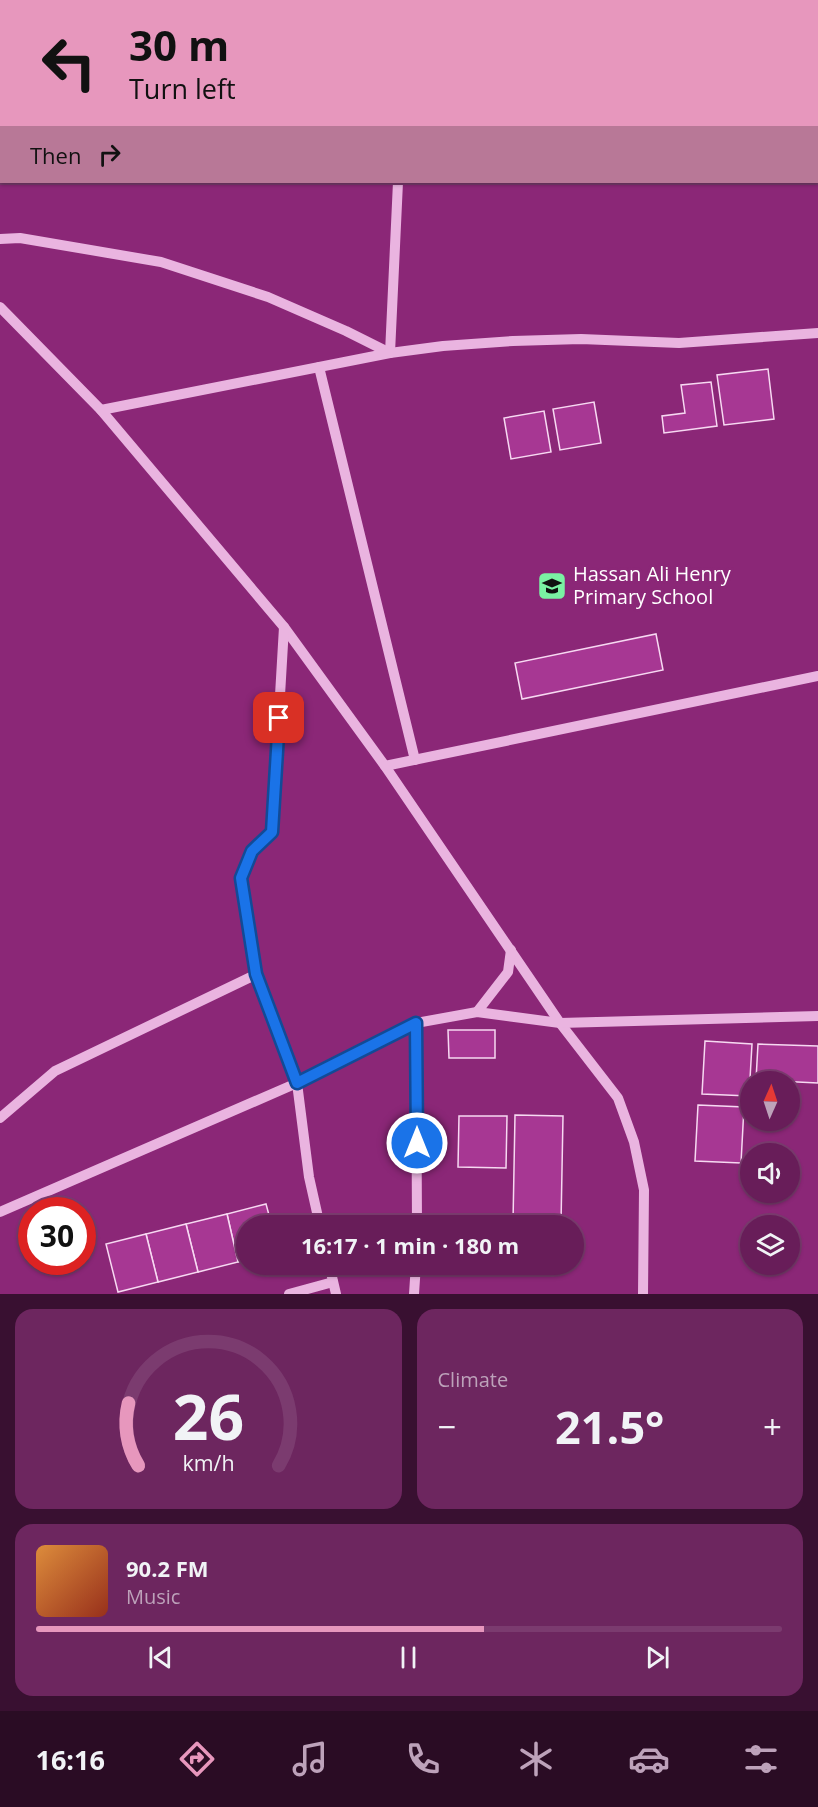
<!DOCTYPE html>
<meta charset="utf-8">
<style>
body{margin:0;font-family:"Open Sans",sans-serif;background:#6d265f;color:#f1f3f6;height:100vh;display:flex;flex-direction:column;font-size:22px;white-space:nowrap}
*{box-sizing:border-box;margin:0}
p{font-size:20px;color:#bda2ba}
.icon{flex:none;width:33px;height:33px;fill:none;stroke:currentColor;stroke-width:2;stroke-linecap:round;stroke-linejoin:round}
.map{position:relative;height:1294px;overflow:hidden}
.panel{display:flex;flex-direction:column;gap:15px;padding:15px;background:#391031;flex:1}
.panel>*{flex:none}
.hud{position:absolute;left:0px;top:0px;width:819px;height:183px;box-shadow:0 2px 4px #0004,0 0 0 2px #7b3b6f;background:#e797bd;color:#111;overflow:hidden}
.needle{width:39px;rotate:3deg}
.buttons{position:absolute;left:740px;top:1071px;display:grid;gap:12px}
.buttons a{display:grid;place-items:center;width:60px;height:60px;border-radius:50%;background:#681d59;box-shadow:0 2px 4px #0004,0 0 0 2px #7b3b6f;font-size:30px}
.speed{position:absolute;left:18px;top:1197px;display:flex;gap:12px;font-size:30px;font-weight:700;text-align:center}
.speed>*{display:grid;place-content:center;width:78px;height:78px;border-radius:50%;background:#681d59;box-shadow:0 2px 4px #0004,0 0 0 2px #7b3b6f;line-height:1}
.speed .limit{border:9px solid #d22;background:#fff;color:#111}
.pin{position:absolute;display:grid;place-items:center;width:51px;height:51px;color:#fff;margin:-26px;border-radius:12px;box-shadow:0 3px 9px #0006}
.me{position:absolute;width:66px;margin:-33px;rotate:0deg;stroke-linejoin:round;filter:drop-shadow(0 0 4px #0008)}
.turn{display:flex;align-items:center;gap:21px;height:126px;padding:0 30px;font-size:27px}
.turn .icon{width:78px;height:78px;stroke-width:2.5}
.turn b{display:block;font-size:42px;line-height:51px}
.then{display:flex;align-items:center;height:57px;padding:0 30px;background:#0003;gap:12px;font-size:22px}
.big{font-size:45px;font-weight:700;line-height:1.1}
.panel .widget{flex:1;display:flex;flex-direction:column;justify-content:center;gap:9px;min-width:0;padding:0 21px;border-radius:18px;background:#6d265f}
.panel .dial{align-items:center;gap:0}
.dial svg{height:156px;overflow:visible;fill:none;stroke:#7b3b6f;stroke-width:7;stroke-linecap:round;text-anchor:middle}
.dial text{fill:#f1f3f6;stroke:none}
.song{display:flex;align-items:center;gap:18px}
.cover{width:72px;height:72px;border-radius:9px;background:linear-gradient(135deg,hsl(30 70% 55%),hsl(10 70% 35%))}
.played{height:6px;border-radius:3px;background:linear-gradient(90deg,#e797bd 60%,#7b3b6f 60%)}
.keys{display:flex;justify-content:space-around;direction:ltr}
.heat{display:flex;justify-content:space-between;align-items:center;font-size:33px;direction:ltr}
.panel .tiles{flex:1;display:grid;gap:15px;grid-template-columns:1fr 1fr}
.widget:last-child{grid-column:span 2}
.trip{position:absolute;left:236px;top:1215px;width:348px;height:60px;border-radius:30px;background:#681d59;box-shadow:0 2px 4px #0004,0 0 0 2px #7b3b6f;font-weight:700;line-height:60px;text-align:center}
.dock{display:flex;height:96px;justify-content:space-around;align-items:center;background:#2a0c24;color:#bda2ba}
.dock .icon{width:42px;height:42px}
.dock .current{color:#e797bd}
.dock b{font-size:27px;color:#f1f3f6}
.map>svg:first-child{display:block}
.building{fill:#a73793;stroke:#f7d9f2;stroke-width:1.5}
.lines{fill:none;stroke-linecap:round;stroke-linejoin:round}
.minor{stroke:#eab4e0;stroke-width:10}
.route-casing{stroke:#114b97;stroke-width:15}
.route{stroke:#1a73e8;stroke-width:10}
.labels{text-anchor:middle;stroke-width:6;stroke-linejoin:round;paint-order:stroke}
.poi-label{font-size:20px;fill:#fff;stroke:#8b2777;text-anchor:start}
</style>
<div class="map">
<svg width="818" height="1294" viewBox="0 0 818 1294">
<rect width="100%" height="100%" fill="#8b2777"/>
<g class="building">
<polygon points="768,369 774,419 724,425 717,375"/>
<polygon points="711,382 717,426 664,433 662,416 685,413 681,385"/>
<polygon points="594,402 601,443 560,450 553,409"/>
<polygon points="544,411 551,452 511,459 504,418"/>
<polygon points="656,634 663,670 522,699 515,663"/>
<polygon points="448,1030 495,1030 495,1058 449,1058"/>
<polygon points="705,1041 752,1044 749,1096 702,1094"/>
<polygon points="758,1044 818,1046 818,1083 756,1080"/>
<polygon points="698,1105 744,1107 741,1163 695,1161"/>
<polygon points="515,1115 563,1116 561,1223 513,1222"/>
<polygon points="459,1116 507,1116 506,1168 458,1167"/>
<polygon points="266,1204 272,1226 246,1226 246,1260 238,1262 227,1214"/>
<polygon points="227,1214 238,1262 198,1272 186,1224"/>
<polygon points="186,1224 198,1272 158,1282 146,1234"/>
<polygon points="146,1234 158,1282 118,1292 106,1244"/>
</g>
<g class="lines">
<g class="minor">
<polyline points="318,0 356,2"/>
<polyline points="407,2 407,0"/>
<polyline points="702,2 706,0"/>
<polyline points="0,239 20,238 161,262 268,297 346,331 390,353 443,346 513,341 581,339 679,343 818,333"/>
<polyline points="0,307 101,410 284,627 385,766 560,1023 618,1098 634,1142 644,1190 643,1294"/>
<polyline points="319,367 415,760"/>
<polyline points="101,410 390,353 398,182"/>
<polyline points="385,766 818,676"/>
<polyline points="257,974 297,1083 309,1177 320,1226"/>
<polyline points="477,1012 508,972 511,950"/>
<polyline points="416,1023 417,1226"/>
<polyline points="0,1118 55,1071 257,974 241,878 252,851 272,832 284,627"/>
<polyline points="0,1212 297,1083 416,1023 477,1012 560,1023 818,1016"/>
<polyline points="329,1264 336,1294"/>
<polyline points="289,1294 333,1282"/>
<polyline points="414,1294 416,1264"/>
</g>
</g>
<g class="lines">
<g class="route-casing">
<polyline id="route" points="279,718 272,832 252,851 241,878 256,974 297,1083 416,1023 417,1143"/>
</g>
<use href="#route" class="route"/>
</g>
<defs>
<g id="school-square" transform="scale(1.5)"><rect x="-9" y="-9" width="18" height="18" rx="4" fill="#7af2a3" stroke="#8b2777"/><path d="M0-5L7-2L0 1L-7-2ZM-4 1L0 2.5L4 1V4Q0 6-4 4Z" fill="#111"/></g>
</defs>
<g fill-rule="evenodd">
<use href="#school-square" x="552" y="586"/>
</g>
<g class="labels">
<g class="poi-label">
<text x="573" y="581">Hassan Ali Henry<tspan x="573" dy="23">Primary School</tspan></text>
</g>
</g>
</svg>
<div class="buttons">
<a><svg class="needle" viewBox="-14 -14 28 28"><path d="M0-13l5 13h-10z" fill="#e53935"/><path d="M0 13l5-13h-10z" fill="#bda2ba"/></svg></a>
<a><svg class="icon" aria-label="sound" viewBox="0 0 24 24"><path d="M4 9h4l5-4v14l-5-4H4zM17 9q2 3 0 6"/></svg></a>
<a><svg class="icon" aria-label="layers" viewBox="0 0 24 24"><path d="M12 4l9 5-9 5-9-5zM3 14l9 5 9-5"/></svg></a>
</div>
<div class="speed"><div class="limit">30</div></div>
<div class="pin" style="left:279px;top:718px;background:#d93025"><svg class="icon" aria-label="arrive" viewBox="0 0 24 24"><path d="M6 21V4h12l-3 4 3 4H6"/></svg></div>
<svg class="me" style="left:417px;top:1143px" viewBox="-20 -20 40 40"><circle r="17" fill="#1a73e8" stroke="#fff" stroke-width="3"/><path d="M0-11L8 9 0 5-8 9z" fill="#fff"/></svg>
<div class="trip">16:17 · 1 min · 180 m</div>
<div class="hud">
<div class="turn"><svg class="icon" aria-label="left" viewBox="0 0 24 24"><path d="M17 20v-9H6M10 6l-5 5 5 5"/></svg><div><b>30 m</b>Turn left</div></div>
<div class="then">Then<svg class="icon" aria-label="right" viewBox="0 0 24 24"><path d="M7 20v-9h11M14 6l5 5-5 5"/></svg></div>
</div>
</div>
<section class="panel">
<div class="tiles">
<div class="widget dial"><svg viewBox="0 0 100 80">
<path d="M14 69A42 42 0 1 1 86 69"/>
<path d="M14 69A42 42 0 0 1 9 37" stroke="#e797bd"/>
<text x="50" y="56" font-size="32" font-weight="700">26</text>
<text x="50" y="72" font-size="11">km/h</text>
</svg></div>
<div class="widget"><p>Climate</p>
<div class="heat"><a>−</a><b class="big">21.5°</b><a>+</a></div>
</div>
<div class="widget">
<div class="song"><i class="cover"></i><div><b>90.2 FM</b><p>Music</p></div></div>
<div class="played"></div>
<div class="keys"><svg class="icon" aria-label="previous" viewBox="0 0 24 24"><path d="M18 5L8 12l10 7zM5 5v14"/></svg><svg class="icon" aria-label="pause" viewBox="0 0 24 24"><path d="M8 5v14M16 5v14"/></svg><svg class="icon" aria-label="next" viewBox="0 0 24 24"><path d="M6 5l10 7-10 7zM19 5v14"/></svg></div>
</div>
</div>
</section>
<nav class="dock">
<b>16:16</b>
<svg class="icon current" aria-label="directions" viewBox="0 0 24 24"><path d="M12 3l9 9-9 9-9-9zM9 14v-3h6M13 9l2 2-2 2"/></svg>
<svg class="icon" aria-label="music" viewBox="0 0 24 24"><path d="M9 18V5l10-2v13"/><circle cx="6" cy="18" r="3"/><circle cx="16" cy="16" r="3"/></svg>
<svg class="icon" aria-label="phone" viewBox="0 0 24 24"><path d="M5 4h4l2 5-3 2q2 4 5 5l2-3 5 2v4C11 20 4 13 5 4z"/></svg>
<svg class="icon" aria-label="climate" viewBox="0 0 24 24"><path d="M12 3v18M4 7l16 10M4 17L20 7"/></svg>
<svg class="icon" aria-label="car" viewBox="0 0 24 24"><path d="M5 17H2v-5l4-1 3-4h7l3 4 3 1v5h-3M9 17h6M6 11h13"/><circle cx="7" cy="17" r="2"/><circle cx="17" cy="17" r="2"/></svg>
<svg class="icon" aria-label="filters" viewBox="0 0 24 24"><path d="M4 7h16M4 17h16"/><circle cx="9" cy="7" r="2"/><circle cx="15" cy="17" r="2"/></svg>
</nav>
